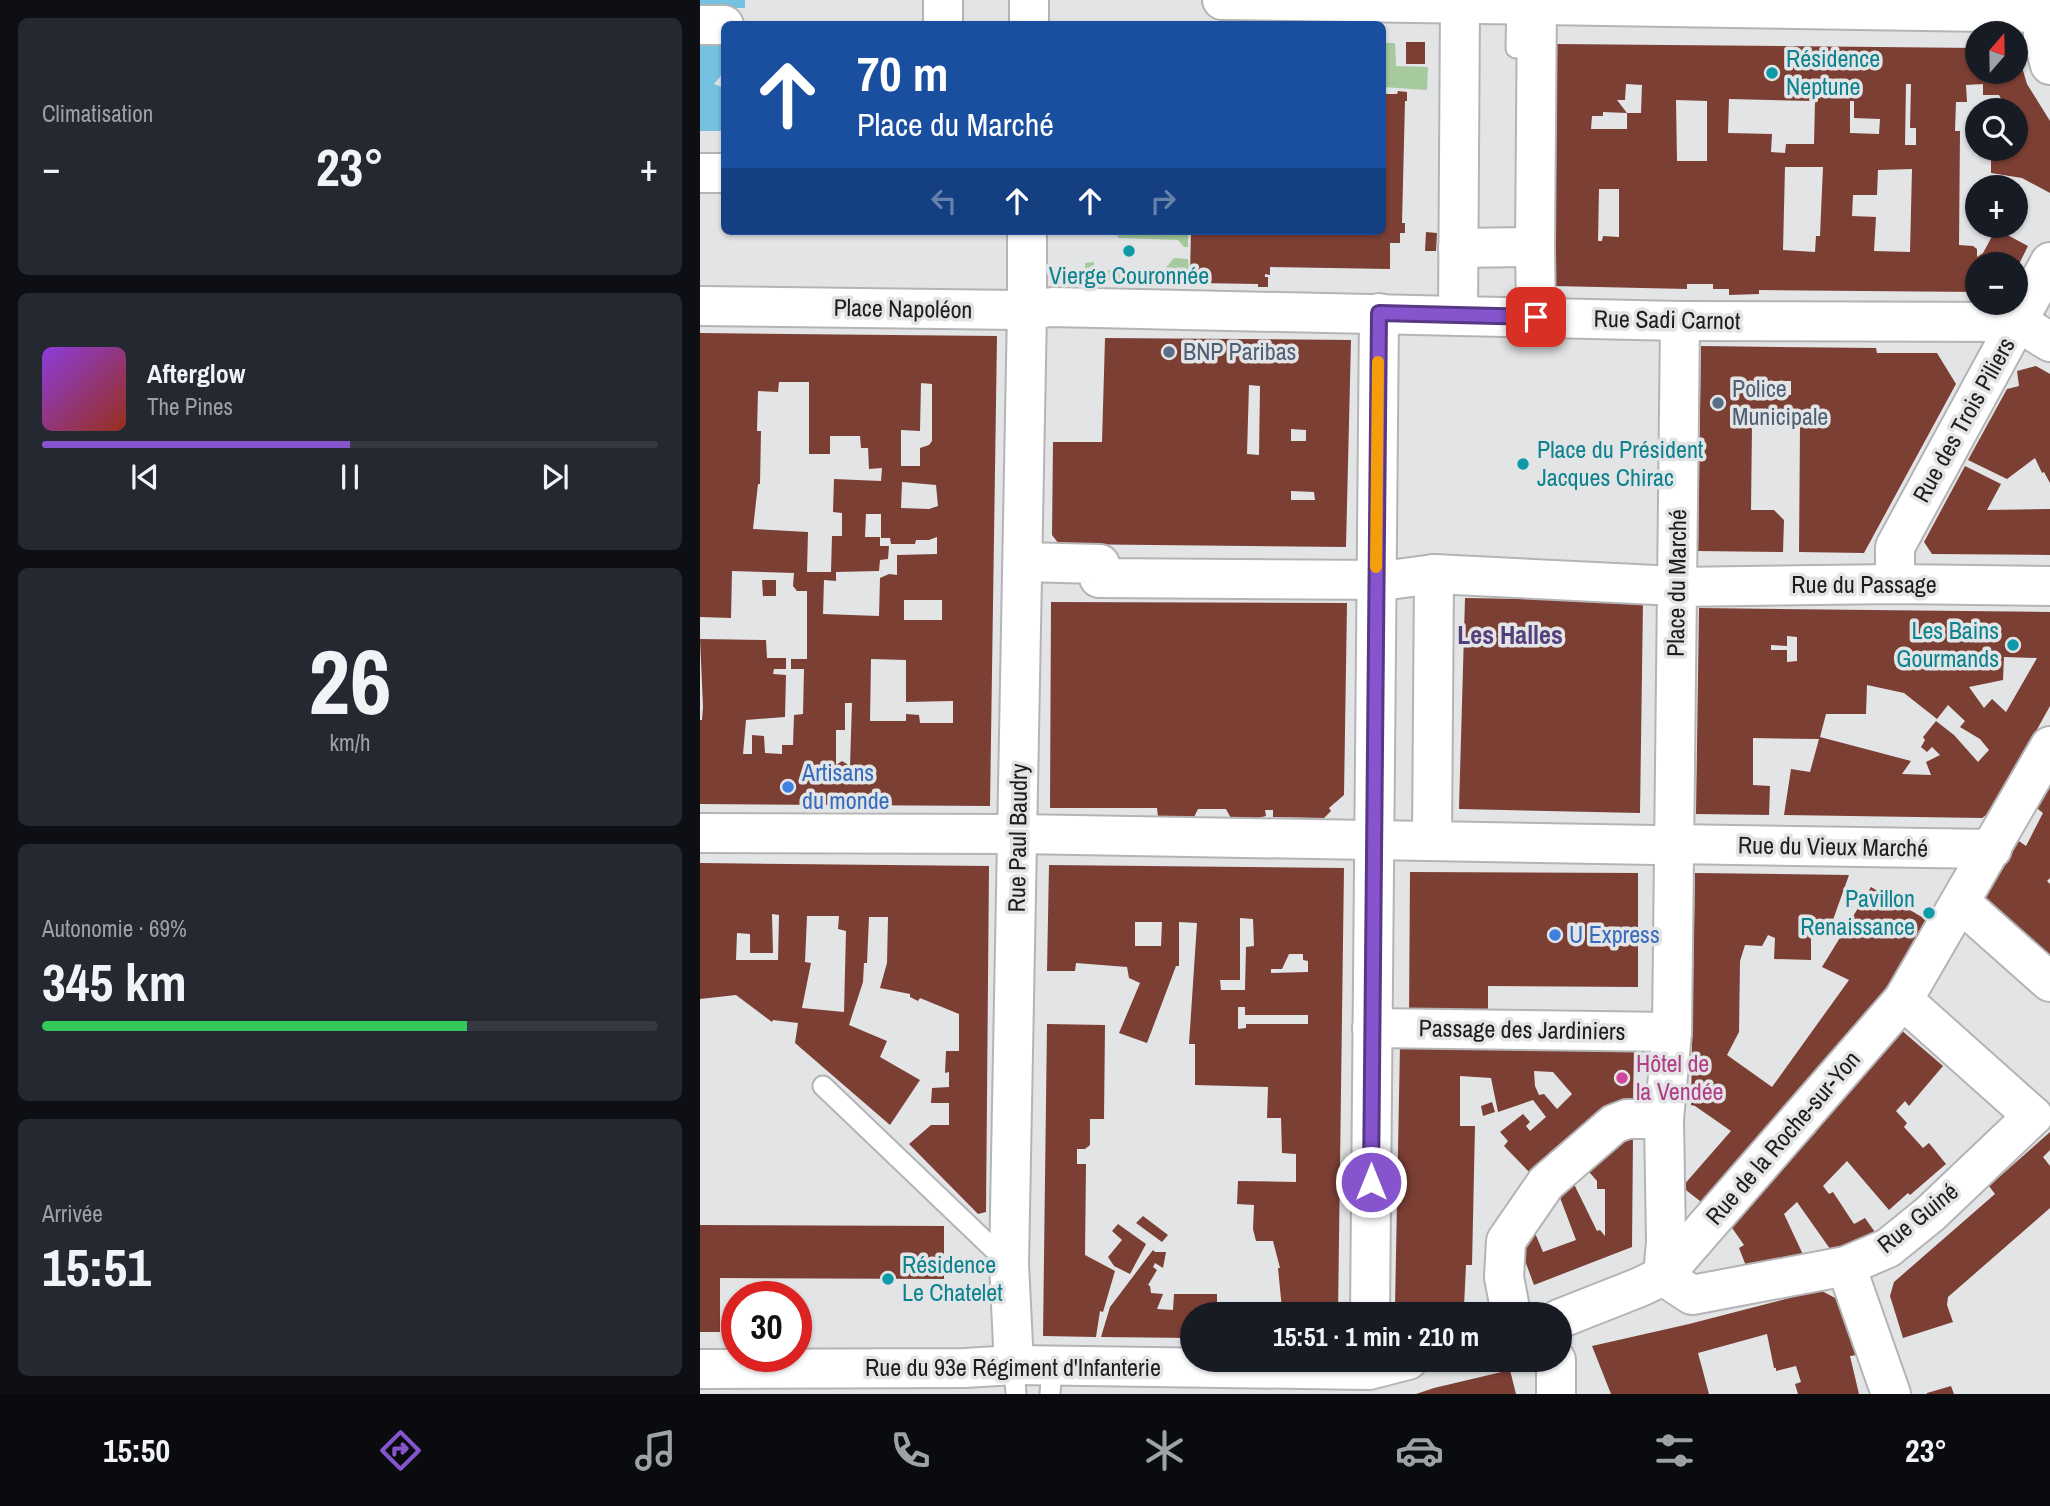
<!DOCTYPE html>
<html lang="fr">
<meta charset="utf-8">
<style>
body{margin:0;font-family:"Archivo Narrow",sans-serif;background:#242831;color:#f1f3f6;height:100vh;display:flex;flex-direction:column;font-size:26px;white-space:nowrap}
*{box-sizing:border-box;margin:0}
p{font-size:23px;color:#9ea1a6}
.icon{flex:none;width:38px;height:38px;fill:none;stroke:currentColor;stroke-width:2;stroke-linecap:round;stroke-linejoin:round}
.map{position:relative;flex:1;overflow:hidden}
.panel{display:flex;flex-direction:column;gap:18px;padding:18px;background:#0d0f14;width:700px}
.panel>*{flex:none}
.top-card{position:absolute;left:21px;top:21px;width:665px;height:214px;border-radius:10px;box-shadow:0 2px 5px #0004;background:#1a4fa0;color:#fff;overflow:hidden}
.needle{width:46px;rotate:20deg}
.fabs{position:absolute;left:1265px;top:21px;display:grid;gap:14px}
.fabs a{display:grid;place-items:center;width:63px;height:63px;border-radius:50%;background:#171b24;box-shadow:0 2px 5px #0004;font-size:35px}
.speed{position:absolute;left:21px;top:1281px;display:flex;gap:14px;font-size:35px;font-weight:700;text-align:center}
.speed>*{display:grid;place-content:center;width:91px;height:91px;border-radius:50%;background:#171b24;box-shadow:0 2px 5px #0004;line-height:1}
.speed .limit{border:10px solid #d22;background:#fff;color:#111}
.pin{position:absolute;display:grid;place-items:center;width:60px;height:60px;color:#fff;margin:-30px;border-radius:14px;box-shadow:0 4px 10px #0006}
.me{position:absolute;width:77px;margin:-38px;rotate:0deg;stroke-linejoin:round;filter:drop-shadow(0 0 5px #0008)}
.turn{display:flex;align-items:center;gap:24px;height:147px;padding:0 21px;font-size:32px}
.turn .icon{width:91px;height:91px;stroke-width:2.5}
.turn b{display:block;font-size:49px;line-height:60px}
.lanes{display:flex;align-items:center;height:66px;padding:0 21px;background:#0003;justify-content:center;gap:35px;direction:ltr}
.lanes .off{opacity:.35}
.big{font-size:52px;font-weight:800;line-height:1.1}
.panel .card{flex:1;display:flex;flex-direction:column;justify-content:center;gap:10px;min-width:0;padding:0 24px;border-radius:10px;background:#242831}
.panel .dial{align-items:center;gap:0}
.dial b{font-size:91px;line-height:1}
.song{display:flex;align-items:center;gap:21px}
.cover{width:84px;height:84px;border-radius:10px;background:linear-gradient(135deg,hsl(270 70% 55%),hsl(10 70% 35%))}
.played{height:7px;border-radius:4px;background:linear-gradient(90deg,#8655ce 50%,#363941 50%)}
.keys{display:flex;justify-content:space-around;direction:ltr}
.heat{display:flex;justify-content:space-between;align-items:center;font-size:38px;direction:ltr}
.charge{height:10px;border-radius:5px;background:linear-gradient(90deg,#34c759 69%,#363941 0)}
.trip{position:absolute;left:480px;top:1302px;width:392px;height:70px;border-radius:35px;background:#171b24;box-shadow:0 2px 5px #0004;font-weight:800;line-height:70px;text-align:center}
.dock{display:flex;height:112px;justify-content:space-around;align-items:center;background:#090b0e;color:#9ea1a6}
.dock .icon{width:49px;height:49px}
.dock .on{color:#8655ce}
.dock b{font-size:32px;color:#f1f3f6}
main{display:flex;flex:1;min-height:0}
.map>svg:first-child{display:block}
.green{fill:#a6ca9d}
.water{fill:#75c2e0}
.building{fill:#7c3f34;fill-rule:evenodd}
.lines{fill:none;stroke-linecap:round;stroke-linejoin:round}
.lane-casing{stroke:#b4b4b6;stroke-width:23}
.street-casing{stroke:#b4b4b6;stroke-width:42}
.secondary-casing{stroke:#b4b4b6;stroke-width:42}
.lane{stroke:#fff;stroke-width:19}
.street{stroke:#fff;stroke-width:38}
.secondary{stroke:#fff;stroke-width:38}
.route-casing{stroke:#573786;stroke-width:18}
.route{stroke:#8655ce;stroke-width:12}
.slow{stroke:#f59e0b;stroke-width:12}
.culture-dot{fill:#0f9aa8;stroke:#e3e4e6;stroke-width:2.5}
.service-dot{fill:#5c6f8a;stroke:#e3e4e6;stroke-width:2.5}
.shop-dot{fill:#3f7fe0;stroke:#e3e4e6;stroke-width:2.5}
.hotel-dot{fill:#d1479c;stroke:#e3e4e6;stroke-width:2.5}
.labels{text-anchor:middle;stroke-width:7;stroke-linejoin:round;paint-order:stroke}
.culture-label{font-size:24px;fill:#0d838f;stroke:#e3e4e6;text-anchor:start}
.street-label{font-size:24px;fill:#1d1d1e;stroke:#e3e4e6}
.service-label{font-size:24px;fill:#4e5e75;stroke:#e3e4e6;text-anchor:start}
.shop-label{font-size:24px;fill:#366cbe;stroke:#e3e4e6;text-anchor:start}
.hotel-label{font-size:24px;fill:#b23c85;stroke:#e3e4e6;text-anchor:start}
.neighbourhood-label{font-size:26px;font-weight:bold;fill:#553f7b;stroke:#e3e4e6}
</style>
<main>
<section class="panel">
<div class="card"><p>Climatisation</p>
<div class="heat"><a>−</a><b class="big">23°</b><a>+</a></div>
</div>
<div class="card">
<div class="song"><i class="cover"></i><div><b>Afterglow</b><p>The Pines</p></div></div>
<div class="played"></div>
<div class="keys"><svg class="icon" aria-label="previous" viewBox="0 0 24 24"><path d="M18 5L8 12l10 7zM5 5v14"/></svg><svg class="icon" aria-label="pause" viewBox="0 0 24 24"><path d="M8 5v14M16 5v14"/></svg><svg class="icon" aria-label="next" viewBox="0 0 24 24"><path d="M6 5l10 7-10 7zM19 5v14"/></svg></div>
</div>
<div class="card dial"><b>26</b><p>km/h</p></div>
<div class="card"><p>Autonomie · 69%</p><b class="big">345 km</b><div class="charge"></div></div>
<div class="card"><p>Arrivée</p><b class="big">15:51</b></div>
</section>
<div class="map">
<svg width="1350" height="1394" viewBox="0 0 1350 1394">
<rect width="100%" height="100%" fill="#e3e4e6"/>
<g class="green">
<polygon points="682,43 695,43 696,66 728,67 727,90 683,87"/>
<polygon points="417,231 488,231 488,247 484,247 478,240 418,238"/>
<polygon points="474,258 488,259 489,273 484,273 484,281 385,280 385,263 394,262 394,270 464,270"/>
</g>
<polygon class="water" points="0,0 45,0 45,8 26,8 24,72 14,84 24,88 24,131 0,131"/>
<g class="building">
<rect x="706" y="42" width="19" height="22"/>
<path d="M857,44l421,4v24h38l1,-22 10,34 23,37v72l-28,-15 -31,-5v-24h25v-39h-9l-8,-15h-16v-11l-17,1 1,17h-11l-1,29h5l-1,114 14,1 4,3v8l6,-4 13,-24 32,17 -12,24v-6h-38v28l-219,-2v4l-30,1v-6h-16v-5h-26v5l-134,-3zM926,84l16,1 -1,28h-14l-10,-13h8zM1206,84h5l-1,44h6v17h-11zM1029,99l86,2 -1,43h-28l-1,9 -14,-1 1,-18 -44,-1zM976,100l31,1v60h-30zM1150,101h4v17l26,1 -1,15 -29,-1zM903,112l24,1v16h-36l1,-13h11zM1085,167h38l-3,69h-4l-1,16 -32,-2zM1212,169l-2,83 -36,-1 2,-34 -24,-1 1,-21h24l1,-25zM899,189h20v48l-16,-1 -1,5h-4z"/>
<polygon points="698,91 707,92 707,101 705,101 702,223 705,223 705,233 700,233 700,243 690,243 690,269 570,267 570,275 565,274 565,277 568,277 568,287 558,287 558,284 497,283 497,286 487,286 487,276 490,276 491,231 682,231 682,94 697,94"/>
<polygon points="726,232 737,233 736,251 725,251"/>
<path d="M0,333l297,3 -7,470 -290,-2v-84h2l1,-13 -3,-68 66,1 1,18h19v11h-12l-1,5 13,1 -1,42 -39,3 -3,34h9v-19l12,1 1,17 17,1v-9h11l1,-30 9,-1 1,-45h-13v-10h16v-68h-10l-4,-5 1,-13 -62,-2 -1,47 -31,-1zM79,382h30v72h21v-18h30l1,12h7l1,21 13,-1 -1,13 -47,-2 -1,33 9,1v23h-10l-1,36h-24l1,-40 -55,-3 5,-45h2l1,-53h-4l1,-40 20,1zM221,383l11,1v57l-3,4 -9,3v18h-19v-36l19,1zM202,482l34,3 2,21 -9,3 -28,-1zM166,514h15v24h9l1,6h24l1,-4h13l8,-3v17l-40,1v20l-8,-1 -9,4 -1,38 -56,-2 1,-34 12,1v-9l43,-1 1,-11 8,-1 1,-13h-9v-9h-15zM204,600h38v20h-38zM171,659l35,1v42l47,-1v22h-33l-1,-8 -13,-1v7h-36zM145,703h7l-2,63 -8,-5 -6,4v-35h9z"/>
<path d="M405,338l246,2 -5,207 -287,-3 -7,-9 1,-93h49zM549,385l11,1 -1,69 -12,-1zM591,429l15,1v11h-15zM591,491l23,1 1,8h-24z"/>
<path d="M1001,346l175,2 1,5h60l19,31 -92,169 -65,-1 1,-126 -21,-1h-27l-1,85h23l10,10 -1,32 -85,-1zM1054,381h37v14l-37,2z"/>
<polygon points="1336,366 1350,374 1350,483 1344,472 1342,473 1335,458 1307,479 1268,460 1307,389 1319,386 1317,371"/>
<polygon points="1265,466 1301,484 1287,510 1350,509 1350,555 1232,554 1224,542"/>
<polygon points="62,580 76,580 76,596 63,596"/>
<polygon points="765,598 943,601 940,813 759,809"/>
<polygon points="351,602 647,603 644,795 629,808 631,811 624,818 573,817 573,810 565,810 566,816 534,824 526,809 498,809 491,823 458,817 457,808 350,808"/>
<path d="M999,608l351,4v94l-58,105 -10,7 -198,-3 7,-46 19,3 9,-33 -66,-1v47l17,1 -1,29 -73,-1zM1087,636l10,1v24l-10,1v-12h-16v-5l16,1zM1304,657l33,1 -31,54 -14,-13 -8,9 -15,-21 34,-7zM1167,685l37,8 33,26 11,-14 17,16 -5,6 20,12 9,11 -11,12 -24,-27 -18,-14 -13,16 2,3 -4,7 6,5 5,-5 8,8 -14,7 5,13 -29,-1 9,-13 -91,-24 6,-23h40z"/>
<polygon points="1350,776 1350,878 1347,881 1350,884 1350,959 1283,899 1316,839 1326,846 1343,813 1334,806"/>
<path d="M0,863l289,3 -3,346 -8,2 -69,-70 22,-19h18v-22h-18l1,-15 17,-1v-15l-4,1 1,-22h13v-37l-39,-16 -2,3 -8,-4v-3l-30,-6 7,-25 1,-46h-19l-2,46h-3l-1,19 -14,43 38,16 -7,16 40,23 -30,45 -95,-82 3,-20 -25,-3 -1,2 -36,-27 -36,4zM72,914l7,1 -1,45h-42l1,-27 13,1v19h23zM107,916h32l-1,13 8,2 -2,81 -42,-4 9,-45 -6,-1z"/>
<path d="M349,865l295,3 -6,446h-146v24l-91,-1 9,-30 43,-57 2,2h11l-3,16 -8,-5 -2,4 4,3 -9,15 2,1 1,7 12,1 -6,15 16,1 1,-16h43v16l65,-1 -4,-41h2l-7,-27h-17l-3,-12 1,-24 -17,-1 1,-23 58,1v-28l-14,-1 -1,-35h-14l1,-31 -73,-2v-41h-6l8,-121 -18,-1v44h-3l-29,77 -28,-10 21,-50 -11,-5 -2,-11 -51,-4 -1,8h-28zM540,918l13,1 1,27 -8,1 -1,43h-24l-1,-10h20zM435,922h27l-1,24h-26zM589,954h14v6l5,1v11l-37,1v-4h11zM538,1007h7v8h63v9h-62v4l-8,1z"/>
<polygon points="710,872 938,873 938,987 788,986 788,1016 709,1016"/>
<polygon points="995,873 1149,875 1129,931 1111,931 1111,960 1074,959 1075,938 1068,935 1062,946 1045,945 1040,961 1039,1032 1027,1055 1072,1087 1149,980 1122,967 1171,887 1232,923 1186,998 1009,1208 982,1187 1031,1131 995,1106 991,1105"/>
<polygon points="1193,1023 1243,1066 1209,1106 1205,1101 1196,1111 1207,1123 1204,1127 1223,1148 1229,1143 1246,1164 1210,1195 1208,1193 1189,1210 1147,1161 1123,1186 1129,1194 1133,1192 1154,1224 1165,1218 1177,1235 1135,1256 1097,1202 1084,1214 1106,1261 1048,1271 1039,1248 1044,1245 1030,1225 1075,1177 1071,1174 1091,1152 1094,1155 1116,1132 1112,1128"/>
<polygon points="347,1024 405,1025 404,1119 390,1119 390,1145 385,1149 377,1149 377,1164 386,1164 385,1255 415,1271 403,1312 400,1311 396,1337 343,1336"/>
<path d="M700,1045l234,2 -1,59 -51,25 -3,-3 -30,25 3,3 -21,18 -27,-28 4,-5 -8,-9 23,-18 7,8 -4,4 4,5 16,-14 -13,-17 -35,12 -7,-34 -31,-2v50h15l-3,139h-6l-2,42h-19v7h-28l-1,-7h-21zM834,1071l19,1 19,22 -15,15 -13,-15 -5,1 -4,-9z"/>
<polygon points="792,1102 795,1112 783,1116 781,1106"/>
<polygon points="1350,1132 1350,1150 1343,1157 1350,1166 1350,1208 1248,1297 1247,1305 1253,1322 1203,1338 1190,1296 1194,1282 1295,1194 1289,1186"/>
<polygon points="921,1134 933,1138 932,1247 834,1285 824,1258 825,1247 831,1232 835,1233 843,1252 876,1240 856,1187 873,1182 897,1231 900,1230 905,1236 905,1189 897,1189 897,1181 884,1166"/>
<polygon points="443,1216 468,1235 462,1242 436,1223"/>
<polygon points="418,1224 446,1244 430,1274 414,1266 408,1257 422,1240 412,1231"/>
<polygon points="0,1225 244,1226 244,1279 20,1278 20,1332 0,1332"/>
<polygon points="1120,1290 1139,1300 1157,1355 1150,1356 1159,1394 1098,1394 1095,1384 1101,1382 1096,1366 1076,1371 1076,1368 1074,1368 1067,1334 998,1353 1009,1394 911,1394 892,1346 989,1324"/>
<polygon points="810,1370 816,1394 716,1394 734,1388"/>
<polygon points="1251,1386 1254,1394 1227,1394 1227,1393"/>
</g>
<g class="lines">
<g class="lane-casing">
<g id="lane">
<polyline points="816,48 817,3"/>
<polyline points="123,1086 308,1263"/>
<polyline points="314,1365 316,1394"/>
<polyline points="350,1394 352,1366"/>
</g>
</g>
<g class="street-casing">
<g id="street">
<polyline points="243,24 243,0"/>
<polyline points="0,25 24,25"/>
<polyline points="0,173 24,173"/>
<polyline points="835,247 836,317"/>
<polyline points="758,248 835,247 837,0"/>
<polyline points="758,316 760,4"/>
<polyline points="323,562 400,564 399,578 689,580 734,574 956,585"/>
<polyline points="1195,584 1195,547 1350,262"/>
<polyline points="977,587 1195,584 1350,586"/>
<polyline points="0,833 318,834 956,845"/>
<polyline points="732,841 734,574"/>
<polyline points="974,844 1292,849"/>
<polyline points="1261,903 1350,982"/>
<polyline points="672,1028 972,1032"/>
<polyline points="1333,1116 1203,1000 1350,746"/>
<polyline points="1146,1266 1191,1394"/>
<polyline points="963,1276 966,1242 964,1119 972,1032 980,321"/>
<polyline points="963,1276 992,1295 1146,1266 1188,1248 1230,1214 1333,1116"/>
<polyline points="670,1314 679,313"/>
<polyline points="811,1314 804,1277 806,1241 846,1183 914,1124 927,1119 964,1119"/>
<polyline points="859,1319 940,1287 963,1276 1203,1000"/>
<polyline points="856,1360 856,1394"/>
<polyline points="314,1365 309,1264 327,310 352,307 980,321 1318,322 1350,342"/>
<polyline points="0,1369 265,1368 314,1365 669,1370 708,1360"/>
</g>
</g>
<g class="secondary-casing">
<g id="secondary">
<polyline points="522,0 1350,13"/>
<polyline points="1343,0 1343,39 1350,65"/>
<polyline points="329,24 329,0"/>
<polyline points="0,306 327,310 327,231"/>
</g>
</g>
<use href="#lane" class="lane"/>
<use href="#street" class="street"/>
<use href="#secondary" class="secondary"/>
</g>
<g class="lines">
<g class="route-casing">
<polyline id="route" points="671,1182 679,313 836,317"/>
</g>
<use href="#route" class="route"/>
<polyline class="slow" points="676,567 678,362"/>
</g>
<g class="culture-dot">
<circle cx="1072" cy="73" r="7"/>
<circle cx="429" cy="251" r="7"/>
<circle cx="823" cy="464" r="7"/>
<circle cx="1313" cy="645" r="7"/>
<circle cx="1229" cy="913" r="7"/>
<circle cx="188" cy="1279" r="7"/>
</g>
<g class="service-dot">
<circle cx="469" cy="352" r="7"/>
<circle cx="1018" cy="403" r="7"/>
</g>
<g class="shop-dot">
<circle cx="88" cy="787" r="7"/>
<circle cx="855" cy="935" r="7"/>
</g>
<circle class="hotel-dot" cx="922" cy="1078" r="7"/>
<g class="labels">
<g class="culture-label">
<text x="1086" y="67">Résidence<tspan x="1086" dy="28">Neptune</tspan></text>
<text x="429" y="284" text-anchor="middle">Vierge Couronnée</text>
<text x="837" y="458">Place du Président<tspan x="837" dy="28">Jacques Chirac</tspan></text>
<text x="1299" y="639" text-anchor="end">Les Bains<tspan x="1299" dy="28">Gourmands</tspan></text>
<text x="1215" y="907" text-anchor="end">Pavillon<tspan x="1215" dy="28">Renaissance</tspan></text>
<text x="202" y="1273">Résidence<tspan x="202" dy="28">Le Chatelet</tspan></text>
</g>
<g class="street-label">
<text transform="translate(203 309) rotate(1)" y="8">Place Napoléon</text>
<text transform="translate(967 320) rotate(1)" y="8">Rue Sadi Carnot</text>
<text transform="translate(1264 420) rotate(-61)" y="8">Rue des Trois Piliers</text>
<text transform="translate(977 583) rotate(-89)" y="8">Place du Marché</text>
<text x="1164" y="593">Rue du Passage</text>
<text transform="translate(318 838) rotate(-89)" y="8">Rue Paul Baudry</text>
<text transform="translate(1133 847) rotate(1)" y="8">Rue du Vieux Marché</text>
<text transform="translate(822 1030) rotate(1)" y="8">Passage des Jardiniers</text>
<text transform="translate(1083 1138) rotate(-49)" y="8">Rue de la Roche-sur-Yon</text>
<text transform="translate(1218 1218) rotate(-39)" y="8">Rue Guiné</text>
<text x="313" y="1376">Rue du 93e Régiment d'Infanterie</text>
</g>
<g class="service-label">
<text x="483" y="360">BNP Paribas</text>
<text x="1032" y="397">Police<tspan x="1032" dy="28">Municipale</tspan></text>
</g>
<g class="shop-label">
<text x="102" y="781">Artisans<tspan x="102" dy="28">du monde</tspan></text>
<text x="869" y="943">U Express</text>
</g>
<g class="hotel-label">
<text x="936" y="1072">Hôtel de<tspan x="936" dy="28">la Vendée</tspan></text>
</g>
<g class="neighbourhood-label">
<text x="810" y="644">Les Halles</text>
</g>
</g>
</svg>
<div class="fabs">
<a><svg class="needle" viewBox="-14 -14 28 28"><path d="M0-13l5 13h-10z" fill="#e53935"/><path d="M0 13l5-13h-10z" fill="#9ea1a6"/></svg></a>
<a><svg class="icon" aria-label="search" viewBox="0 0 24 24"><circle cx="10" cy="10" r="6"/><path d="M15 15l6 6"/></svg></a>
<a>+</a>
<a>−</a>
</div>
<div class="speed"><div class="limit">30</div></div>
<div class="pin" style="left:836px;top:317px;background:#d93025"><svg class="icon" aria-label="arrive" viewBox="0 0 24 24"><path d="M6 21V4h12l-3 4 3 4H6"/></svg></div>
<svg class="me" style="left:671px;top:1182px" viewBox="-20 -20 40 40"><circle r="17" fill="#8655ce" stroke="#fff" stroke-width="3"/><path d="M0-11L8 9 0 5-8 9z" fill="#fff"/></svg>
<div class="trip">15:51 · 1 min · 210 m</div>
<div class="top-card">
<div class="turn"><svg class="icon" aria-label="ahead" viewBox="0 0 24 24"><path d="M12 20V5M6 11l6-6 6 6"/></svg><div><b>70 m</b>Place du Marché</div></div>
<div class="lanes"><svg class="icon off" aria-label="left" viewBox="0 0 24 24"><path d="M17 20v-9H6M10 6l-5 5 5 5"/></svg><svg class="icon" aria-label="ahead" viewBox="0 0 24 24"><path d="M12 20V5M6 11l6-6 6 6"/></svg><svg class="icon" aria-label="ahead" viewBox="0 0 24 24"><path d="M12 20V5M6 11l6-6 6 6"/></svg><svg class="icon off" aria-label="right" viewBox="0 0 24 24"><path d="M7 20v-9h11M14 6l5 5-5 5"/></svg></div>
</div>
</div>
</main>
<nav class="dock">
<b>15:50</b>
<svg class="icon on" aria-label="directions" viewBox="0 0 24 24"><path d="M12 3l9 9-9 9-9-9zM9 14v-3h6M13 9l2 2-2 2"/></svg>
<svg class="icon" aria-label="music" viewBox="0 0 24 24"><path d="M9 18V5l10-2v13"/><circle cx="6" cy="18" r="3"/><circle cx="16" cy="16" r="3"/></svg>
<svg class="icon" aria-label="phone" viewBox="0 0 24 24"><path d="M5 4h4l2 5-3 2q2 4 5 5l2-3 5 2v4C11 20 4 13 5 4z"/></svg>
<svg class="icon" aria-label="climate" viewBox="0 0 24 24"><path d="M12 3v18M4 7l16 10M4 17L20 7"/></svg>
<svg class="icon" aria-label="car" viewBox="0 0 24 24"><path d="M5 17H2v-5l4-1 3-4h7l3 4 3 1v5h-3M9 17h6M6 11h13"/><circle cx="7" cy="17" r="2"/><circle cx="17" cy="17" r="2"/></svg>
<svg class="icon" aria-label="filters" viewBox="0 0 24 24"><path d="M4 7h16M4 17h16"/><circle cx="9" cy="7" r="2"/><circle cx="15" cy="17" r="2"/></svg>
<b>23°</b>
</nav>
